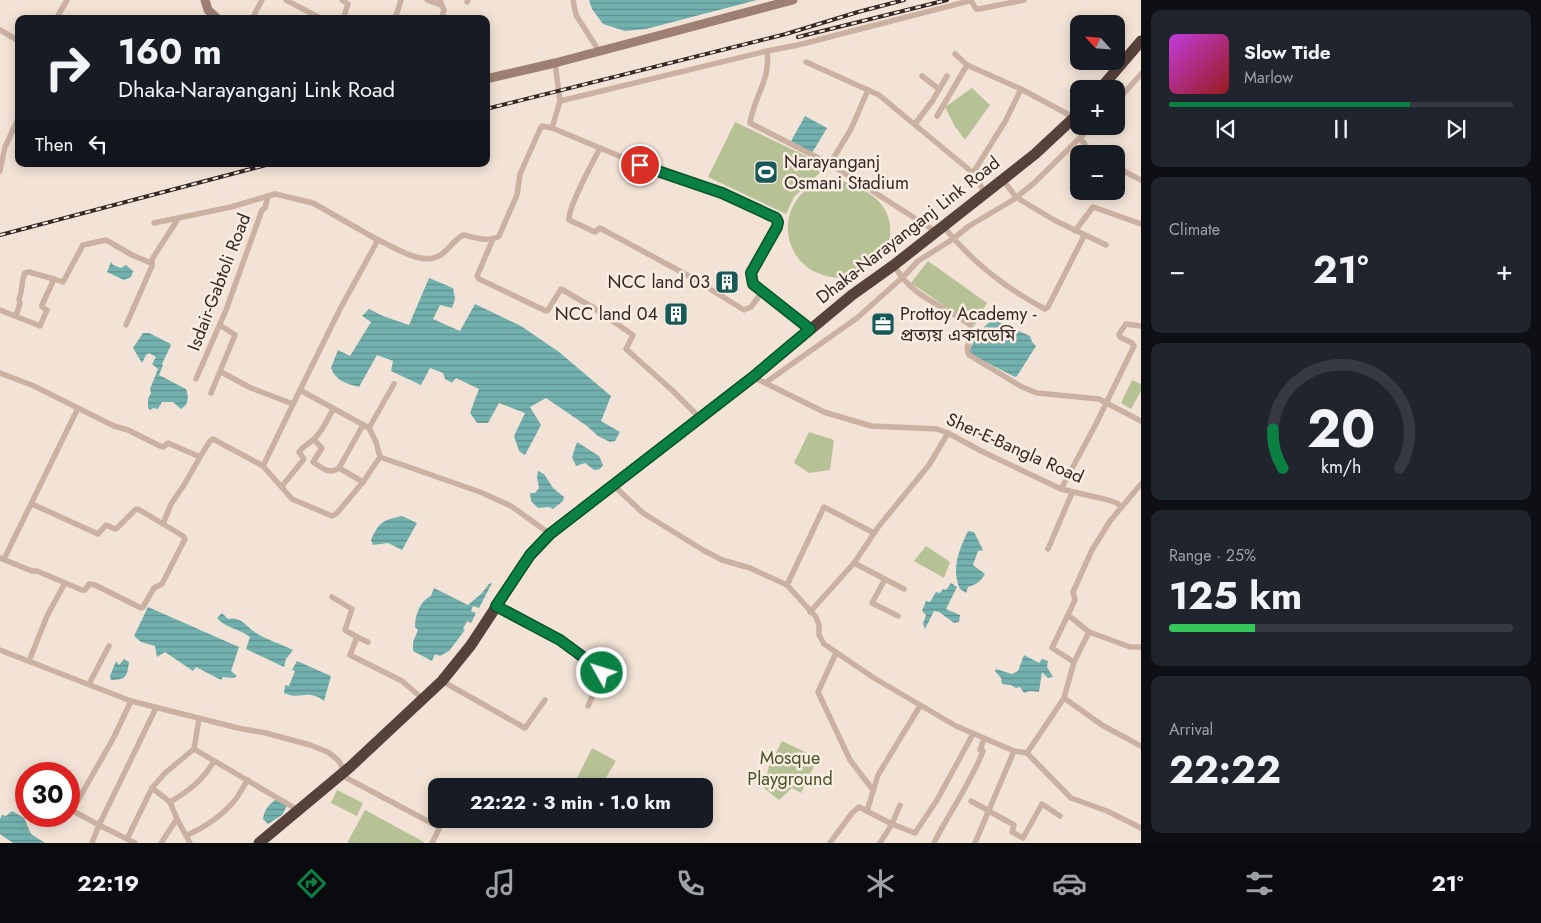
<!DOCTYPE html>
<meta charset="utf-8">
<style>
body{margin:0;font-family:Jost,"Noto Sans Bengali",sans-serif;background:#20242c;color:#f1f3f6;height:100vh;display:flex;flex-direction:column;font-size:19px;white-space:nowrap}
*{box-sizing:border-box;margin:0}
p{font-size:16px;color:#9ea1a6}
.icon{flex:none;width:28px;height:28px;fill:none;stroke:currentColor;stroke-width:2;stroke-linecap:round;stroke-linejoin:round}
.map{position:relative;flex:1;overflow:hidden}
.side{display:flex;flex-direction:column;gap:10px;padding:10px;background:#0d0f14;width:400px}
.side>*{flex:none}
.banner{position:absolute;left:15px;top:15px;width:475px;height:152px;border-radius:10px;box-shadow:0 2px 12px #0003;background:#171b24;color:#f1f3f6;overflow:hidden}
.needle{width:32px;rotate:296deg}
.controls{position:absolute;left:1070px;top:15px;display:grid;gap:10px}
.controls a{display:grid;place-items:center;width:55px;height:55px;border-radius:10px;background:#171b24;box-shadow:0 2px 12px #0003;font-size:25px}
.speed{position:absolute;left:15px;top:762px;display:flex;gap:10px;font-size:25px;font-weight:700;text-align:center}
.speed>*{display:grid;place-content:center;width:65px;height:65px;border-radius:50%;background:#171b24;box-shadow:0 2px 12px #0003;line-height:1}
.speed .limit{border:8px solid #d22;background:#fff;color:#111}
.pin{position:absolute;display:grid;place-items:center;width:42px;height:42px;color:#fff;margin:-21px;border:2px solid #fff;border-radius:50%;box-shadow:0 1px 5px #0007}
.me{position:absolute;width:55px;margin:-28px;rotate:309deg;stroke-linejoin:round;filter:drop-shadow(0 0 4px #0008)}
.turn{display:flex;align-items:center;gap:18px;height:105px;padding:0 20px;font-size:22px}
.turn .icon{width:65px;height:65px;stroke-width:2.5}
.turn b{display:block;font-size:35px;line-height:42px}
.then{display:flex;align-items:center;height:48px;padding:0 20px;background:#0003;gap:10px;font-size:19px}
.big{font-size:38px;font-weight:700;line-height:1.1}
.side .widget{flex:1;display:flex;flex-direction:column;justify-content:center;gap:8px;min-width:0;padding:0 18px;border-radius:10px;background:#20242c}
.side .dial{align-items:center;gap:0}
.dial svg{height:130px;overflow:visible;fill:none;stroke:#363941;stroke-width:7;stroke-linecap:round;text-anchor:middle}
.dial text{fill:#f1f3f6;stroke:none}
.song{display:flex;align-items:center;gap:15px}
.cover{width:60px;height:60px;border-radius:8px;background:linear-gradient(135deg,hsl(290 70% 55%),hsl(0 70% 35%))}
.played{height:5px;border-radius:2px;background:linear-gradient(90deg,#0b8043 70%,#363941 70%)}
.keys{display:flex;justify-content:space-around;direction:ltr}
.heat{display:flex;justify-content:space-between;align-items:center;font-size:28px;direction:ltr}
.charge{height:8px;border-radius:4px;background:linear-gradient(90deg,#34c759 25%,#363941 0)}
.trip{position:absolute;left:428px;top:778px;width:285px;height:50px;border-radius:10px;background:#171b24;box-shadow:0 2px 12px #0003;font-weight:700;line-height:50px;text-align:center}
.tabs{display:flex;height:80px;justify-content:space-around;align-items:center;background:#090b0e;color:#9ea1a6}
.tabs .icon{width:35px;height:35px}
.tabs .current{color:#0b8043}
.tabs b{font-size:22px;color:#f1f3f6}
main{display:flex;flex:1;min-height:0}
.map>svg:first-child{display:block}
.green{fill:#b6c295}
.water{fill:url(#water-rules)}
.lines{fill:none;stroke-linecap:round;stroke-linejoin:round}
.street{stroke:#cab1a1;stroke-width:5.5}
.secondary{stroke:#9e7f73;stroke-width:9}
.highway{stroke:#56413b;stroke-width:11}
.rail-casing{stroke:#342825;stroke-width:4}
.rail{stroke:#faede2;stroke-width:2;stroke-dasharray:5.5;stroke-linecap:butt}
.route-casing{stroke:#07532c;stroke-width:12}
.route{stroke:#0b8043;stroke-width:9}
.labels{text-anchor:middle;stroke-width:5;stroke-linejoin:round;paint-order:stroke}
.poi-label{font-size:18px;fill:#342825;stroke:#faede2;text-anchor:start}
.street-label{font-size:18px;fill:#342825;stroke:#faede2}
.park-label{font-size:18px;fill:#475427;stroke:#faede2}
</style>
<main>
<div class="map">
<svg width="1141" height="843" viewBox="0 0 1141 843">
<defs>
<pattern id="water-rules" width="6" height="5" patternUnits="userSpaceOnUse" patternTransform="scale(1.25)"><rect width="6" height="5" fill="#73b1af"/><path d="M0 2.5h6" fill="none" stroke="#5f908e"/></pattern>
</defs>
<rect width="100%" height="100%" fill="#f2e3d6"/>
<g class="green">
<polygon points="972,88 990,105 965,140 954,125 945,107"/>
<polygon points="735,122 827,166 794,197 786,214 708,177"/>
<path d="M835,178c28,10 58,22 55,57 -1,11 -6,20 -14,26 -8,6 -25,16 -35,17 -8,0 -19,-3 -26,-6 -38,-20 -36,-74 5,-90 4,-2 10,-3 15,-4z"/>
<polygon points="928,261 987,303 974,326 911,283"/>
<polygon points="1132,380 1141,384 1141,391 1131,409 1121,403"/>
<polygon points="809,432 834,440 830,470 809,473 794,463"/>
<polygon points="926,546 950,562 944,578 914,561"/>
<polygon points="782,741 818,758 801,793 792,788 779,800 764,788 769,766"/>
<polygon points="592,748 616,761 601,786 578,786 574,784"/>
<polygon points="337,790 363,803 357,816 331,803"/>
<polygon points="365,810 424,842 423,843 347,843"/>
</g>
<g class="water">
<polygon points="589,0 757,0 646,29 625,31 603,24 592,9"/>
<polygon points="805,116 827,128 812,153 790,143"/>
<polygon points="111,262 113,265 121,268 126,265 133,271 131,277 124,280 107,272"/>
<path d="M429,278l24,10 2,11 -3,9 -12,-3 -7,14 27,12 15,-27 46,22 38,26 52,44 -10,25 19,11 -5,9 -5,1 -12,-6 -11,-10 -41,-28 -16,9 11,18 -16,30 -6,-4 -5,-15 11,-23 -26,-10 -11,20h-11l-7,-10 9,-24 -23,-11 -4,5 -7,-4 -2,-6 -13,-5 -9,17 -30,-14 2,-10 -16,-6 -18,32c-12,-3 -23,-6 -28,-19l7,-18 12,6 21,-34 -9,-6 7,-7 14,7 26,9z"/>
<path d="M994,320l36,16 2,6 4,4 -19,30 -2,1 -45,-23 -1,-3c5,-10 14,-27 25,-31z"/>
<path d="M143,333h6l20,10 2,2 -9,19 1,1 -4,10 27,14c3,8 3,15 -5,20l-8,-7h-11l-4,7 -5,-1 -3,2 -2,-2v-9l3,-6 -1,-4 8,-20 -6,-5 4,-7 -7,-4 -3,2 -4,8 -9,-15z"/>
<polygon points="577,442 599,456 603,465 600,469 594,470 585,463 576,466 572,457"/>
<polygon points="538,471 544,474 553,488 564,497 563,501 553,509 549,507 538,508 531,501 530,493 535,493 539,488 537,477"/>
<path d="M402,516l15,7 -15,27 -14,-7 -15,2 -2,-5c8,-18 12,-20 31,-24z"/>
<path d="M968,531l6,1 9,18 -5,1 -5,14 12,9c-4,7 -9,11 -17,13l-2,6 -6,-4c-9,-20 -1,-39 8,-58z"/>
<path d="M492,583l-13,25 -6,-2 -2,5 5,2 -5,10 -4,-2 -4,8 2,1 -16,21 -9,5 -5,-2 -3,7 -19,-10v-9l5,-12 -3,-3c0,-12 5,-26 16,-31l3,-8 34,17 14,-12 7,-9z"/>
<polygon points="951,583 957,587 946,609 960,615 959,622 954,623 939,612 934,611 925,629 923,624 926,615 922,611 926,601 930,602 936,592 940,593 943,589 946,590"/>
<polygon points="148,607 239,647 231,671 237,676 234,678 223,677 221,680 196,667 193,671 165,652 157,657 155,646 141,642 134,636"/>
<path d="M222,613l6,6c14,-3 18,8 28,14 11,7 25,11 37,17l-7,9 -2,8 -38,-18 4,-12c-10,-8 -25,-9 -33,-19z"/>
<polygon points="1024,655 1039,663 1042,659 1048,661 1047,667 1053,677 1048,678 1042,672 1039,692 1030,691 1024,693 1020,687 1016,688 1011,685 1002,684 1001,678 995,671 996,669 1012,674 1018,671"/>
<path d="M124,659l5,3c-2,15 -3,18 -18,18l-1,-4 6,-15 3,4z"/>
<path d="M297,661l34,15 -7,25c-18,-13 -22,0 -40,-8l1,-8 4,1 6,-15 -3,-1z"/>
<polygon points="584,664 590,665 600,674 593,688 587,686 578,679"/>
<path d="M275,800l5,1 7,5 -5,9 -14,9 -5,-5c1,-8 5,-14 12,-19z"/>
<polygon points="12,811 24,818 31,834 45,843 13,843 0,834 0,819 2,815 6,816"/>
</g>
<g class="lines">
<g class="street">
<polyline points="286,0 322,19"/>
<polyline points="342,0 348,4 343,19"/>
<polyline points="427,0 441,5"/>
<polyline points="440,0 444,10 441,19"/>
<polyline points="573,0 576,15 599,51"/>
<polyline points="467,2 468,0"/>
<polyline points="56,19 67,0"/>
<polyline points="252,19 262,0"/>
<polyline points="395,19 401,0"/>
<polyline points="0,30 19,41"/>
<path d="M767,51c4,29 -13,45 -17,72l80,41"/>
<polyline points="955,54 967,65 1021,89 1075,118"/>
<polyline points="806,62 879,95 973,173"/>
<polyline points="555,63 560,101 552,128 641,165 722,193 775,218 778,222 777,227 751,273 753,284 810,329"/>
<polyline points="922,76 939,89"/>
<polyline points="868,90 851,129 830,164 935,231"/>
<polyline points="560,101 767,51 798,45 969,1 972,2 976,9 979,9 1024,0"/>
<polyline points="1116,102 1141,74"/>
<polyline points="937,116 967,65"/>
<polyline points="915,124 933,100 947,76"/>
<polyline points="1080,138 1092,154"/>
<path d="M600,148c-8,16 -32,59 -31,72l26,12 5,-4 89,48 55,34 7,-3 11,-15"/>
<polyline points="1116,167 1141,180"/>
<polyline points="0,171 5,147 19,117"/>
<polyline points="1003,180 1016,197 1054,220 1106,245"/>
<polyline points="985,193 973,173 1006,120 1021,89"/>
<polyline points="154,223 231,207 275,194 313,203 378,240"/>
<path d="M943,226c28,35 62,62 102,83l3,-2 36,-71"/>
<polyline points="1075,231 1093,207 1141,224"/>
<polyline points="493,239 477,276 479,279 546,311 548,310 561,289 594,308 633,335 626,349 673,391 700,418"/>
<path d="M894,265c17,32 47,39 75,59 7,11 -6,21 0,31l53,32 15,6 62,6 42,22"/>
<polyline points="0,310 40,326 47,310 42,307 42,305 54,279 63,282 83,245 106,240 132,255 151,263"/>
<path d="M16,316l4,-13 -1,-4c4,-9 2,-18 6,-26l4,-1 25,7"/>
<polyline points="126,325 152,266 152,260 154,256 178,219"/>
<polyline points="221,372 251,388 293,404"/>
<polyline points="0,373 34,386 114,426 128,430 160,446 163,447 168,443 200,457"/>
<polyline points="753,377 824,412 871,426 937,429 948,433 981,451 1061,489 1108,500 1117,503 1121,507"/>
<polyline points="196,379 226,310 262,210 265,208 268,196"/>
<polyline points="765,383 857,318 904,276 918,261 953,239 969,226 1013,200 1034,183 1092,126"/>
<path d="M300,390l40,-81 38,-69c17,7 45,28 64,14 7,-5 12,-14 21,-19 11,2 26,8 36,1l18,-41 3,-21 21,-47 1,-1 10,2"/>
<polyline points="211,393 235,335 220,325"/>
<polyline points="369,428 394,384"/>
<path d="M314,440l8,8 -9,14c9,6 16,13 26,6l24,14"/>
<polyline points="263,466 300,390 369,428 376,442 380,457"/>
<polyline points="339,468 363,425"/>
<polyline points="612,484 643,513 703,550 722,560 750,568 787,585 816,617 819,625 819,635 824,644 874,678 956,726 1014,751 1027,753 1071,798 1107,811 1141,828"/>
<path d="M282,486l22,-27 -5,-7c5,-7 10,-8 16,-14 8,-8 13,-19 18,-29"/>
<polyline points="1061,489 1096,424 1134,346 1132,343 1120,337 1119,334 1126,324 1141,326"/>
<polyline points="163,524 171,504 184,485 200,457 210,441 213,439 263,466 292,499 332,516 337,513 363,482 380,457 480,492 511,506 550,534"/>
<polyline points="1048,549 1072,493"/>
<polyline points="0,558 32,571 37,571 82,590 85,590 89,584 95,585 141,608 143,607 154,588 162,584 185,539 183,536 138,509 136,509 117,528 115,529 106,525 98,534 32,504"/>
<polyline points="4,559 78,408"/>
<polyline points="854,563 904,589"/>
<polyline points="885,579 872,603 898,616"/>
<polyline points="787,585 824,507 874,533"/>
<polyline points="332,597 352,609 345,630 357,637 350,655 402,681 423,699"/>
<polyline points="496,606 560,640 601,671 603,673 588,706"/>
<polyline points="810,612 854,563 879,526 929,465 948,433"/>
<polyline points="1068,615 1089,632 1130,647 1141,647"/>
<polyline points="357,637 368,642"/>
<polyline points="0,650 131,701 238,728 266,733 310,745 328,752 338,760 345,771"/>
<polyline points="836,653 818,692 850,760 873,790"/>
<polyline points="29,661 47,616 65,583"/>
<polyline points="1074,662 1089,632"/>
<polyline points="442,681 525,728 545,700"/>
<polyline points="89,684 109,646"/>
<polyline points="1064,698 1102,725 1141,746"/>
<polyline points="199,719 194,749 298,810"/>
<polyline points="1027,753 1064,698 1074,662 1052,648 1075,600 1073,592 1092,550 1110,521 1141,484"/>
<polyline points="341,775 437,826 439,829 432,843"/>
<polyline points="152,788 170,802 177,819"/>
<polyline points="971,801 1014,825 1012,832 1023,838 1042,804 1060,816"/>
<path d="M170,802c19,-11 33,-22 44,-41"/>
<polyline points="867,811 878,775 920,706"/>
<path d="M187,835c17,-7 36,-20 48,-35 5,-6 8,-14 13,-20"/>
<polyline points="127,839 152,788 165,773 194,749"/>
<polyline points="92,843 99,825 73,811 73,809 114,737 131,701"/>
<polyline points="135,843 99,825 156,708"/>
<polyline points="161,843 177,819 190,843"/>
<polyline points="830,843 852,813 859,807 892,824 900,805"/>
<polyline points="880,843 892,824 915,833 937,800 973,734"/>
<path d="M934,843c15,-31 37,-60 49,-92l-3,-1 4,-11"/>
<polyline points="975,843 1014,751"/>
</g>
<g class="secondary">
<polyline points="205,0 208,10 218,19"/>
<polyline points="486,79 555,63 793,0"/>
</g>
<g class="highway">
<polyline points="1100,89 1141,41"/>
<polyline points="259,843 350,767 442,681 471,645 530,555 550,534 753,377 852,295 894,265 1035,154 1079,113"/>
</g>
<g class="rail-casing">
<g id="rail">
<polyline points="798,37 947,0"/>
<polyline points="486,109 786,34 858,12 904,0"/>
<polyline points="0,235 270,164"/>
</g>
</g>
<use href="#rail" class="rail"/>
</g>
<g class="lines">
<g class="route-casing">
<polyline id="route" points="602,673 602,671 560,640 496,606 530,555 550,534 753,377 810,329 753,284 751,273 777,227 778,222 776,218 722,193 640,165"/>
</g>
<use href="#route" class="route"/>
</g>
<defs>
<g id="stadium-square" transform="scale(1.25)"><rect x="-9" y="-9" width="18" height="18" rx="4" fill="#185857" stroke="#faede2"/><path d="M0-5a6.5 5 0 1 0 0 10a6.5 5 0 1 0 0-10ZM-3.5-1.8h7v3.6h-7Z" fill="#fff"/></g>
<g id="building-square" transform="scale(1.25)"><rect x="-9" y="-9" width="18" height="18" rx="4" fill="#185857" stroke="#faede2"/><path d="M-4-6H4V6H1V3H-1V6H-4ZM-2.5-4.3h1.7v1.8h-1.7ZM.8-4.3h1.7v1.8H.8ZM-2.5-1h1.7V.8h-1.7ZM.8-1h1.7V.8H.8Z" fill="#fff"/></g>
<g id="office-square" transform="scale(1.25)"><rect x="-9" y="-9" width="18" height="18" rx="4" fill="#185857" stroke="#faede2"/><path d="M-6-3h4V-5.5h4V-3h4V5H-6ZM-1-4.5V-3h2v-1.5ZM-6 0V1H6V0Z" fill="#fff"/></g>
</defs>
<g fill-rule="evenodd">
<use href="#stadium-square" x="766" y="172"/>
<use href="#building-square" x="727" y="282"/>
<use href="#building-square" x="676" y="314"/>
<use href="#office-square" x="883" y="324"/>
</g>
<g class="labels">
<g class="poi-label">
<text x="784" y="168">Narayanganj<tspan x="784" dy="21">Osmani Stadium</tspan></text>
<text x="710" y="288" text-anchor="end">NCC land 03</text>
<text x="658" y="320" text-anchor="end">NCC land 04</text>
<text x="900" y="320">Prottoy Academy -<tspan x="900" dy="21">প্রত্যয় একাডেমি</tspan></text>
</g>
<g class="street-label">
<text transform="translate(908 230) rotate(-38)" y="6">Dhaka-Narayanganj Link Road</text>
<text transform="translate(219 282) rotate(-69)" y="6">Isdair-Gabtoli Road</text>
<text transform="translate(1015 448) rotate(24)" y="6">Sher-E-Bangla Road</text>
</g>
<g class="park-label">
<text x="790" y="764">Mosque<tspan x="790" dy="21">Playground</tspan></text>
</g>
</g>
</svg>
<div class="controls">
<a><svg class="needle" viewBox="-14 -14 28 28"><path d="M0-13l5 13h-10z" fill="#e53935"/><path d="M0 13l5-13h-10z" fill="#9ea1a6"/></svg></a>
<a>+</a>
<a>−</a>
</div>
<div class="speed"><div class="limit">30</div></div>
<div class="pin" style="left:640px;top:165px;background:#d93025"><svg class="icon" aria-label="arrive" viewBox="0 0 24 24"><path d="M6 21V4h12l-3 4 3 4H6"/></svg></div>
<svg class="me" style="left:602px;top:673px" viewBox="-20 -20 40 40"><circle r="17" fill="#0b8043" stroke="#fff" stroke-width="3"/><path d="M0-11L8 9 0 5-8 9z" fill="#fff"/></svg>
<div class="trip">22:22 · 3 min · 1.0 km</div>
<div class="banner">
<div class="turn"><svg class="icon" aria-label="right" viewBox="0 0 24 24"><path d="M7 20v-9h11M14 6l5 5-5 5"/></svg><div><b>160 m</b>Dhaka-Narayanganj Link Road</div></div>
<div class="then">Then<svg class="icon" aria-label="left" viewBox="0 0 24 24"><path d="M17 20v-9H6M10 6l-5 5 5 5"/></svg></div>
</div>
</div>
<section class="side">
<div class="widget">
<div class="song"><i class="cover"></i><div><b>Slow Tide</b><p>Marlow</p></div></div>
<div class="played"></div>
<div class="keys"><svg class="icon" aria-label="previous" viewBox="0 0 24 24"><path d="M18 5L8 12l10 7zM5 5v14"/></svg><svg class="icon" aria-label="pause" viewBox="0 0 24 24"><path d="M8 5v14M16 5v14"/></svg><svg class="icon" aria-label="next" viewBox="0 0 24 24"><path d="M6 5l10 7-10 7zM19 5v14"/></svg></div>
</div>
<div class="widget"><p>Climate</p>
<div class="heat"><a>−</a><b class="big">21°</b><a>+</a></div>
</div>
<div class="widget dial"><svg viewBox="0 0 100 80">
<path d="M14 69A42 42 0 1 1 86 69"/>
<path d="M14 69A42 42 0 0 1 8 45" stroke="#0b8043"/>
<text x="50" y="56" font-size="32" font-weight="700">20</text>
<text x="50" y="72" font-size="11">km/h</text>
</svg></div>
<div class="widget"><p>Range · 25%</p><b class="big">125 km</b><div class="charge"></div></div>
<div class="widget"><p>Arrival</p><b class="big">22:22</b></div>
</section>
</main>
<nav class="tabs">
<b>22:19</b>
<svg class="icon current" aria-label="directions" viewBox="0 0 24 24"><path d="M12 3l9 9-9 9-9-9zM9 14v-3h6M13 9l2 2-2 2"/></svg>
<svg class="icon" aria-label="music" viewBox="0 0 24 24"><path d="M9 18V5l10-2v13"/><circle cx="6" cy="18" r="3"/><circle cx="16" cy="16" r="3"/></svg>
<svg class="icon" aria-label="phone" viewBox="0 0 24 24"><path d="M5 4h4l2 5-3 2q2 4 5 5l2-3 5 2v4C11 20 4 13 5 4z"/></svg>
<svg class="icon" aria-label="climate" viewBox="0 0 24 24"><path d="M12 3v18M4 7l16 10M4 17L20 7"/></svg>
<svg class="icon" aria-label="car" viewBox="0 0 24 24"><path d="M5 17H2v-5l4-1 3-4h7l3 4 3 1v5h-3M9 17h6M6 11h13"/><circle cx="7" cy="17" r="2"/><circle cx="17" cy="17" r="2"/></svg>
<svg class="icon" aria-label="filters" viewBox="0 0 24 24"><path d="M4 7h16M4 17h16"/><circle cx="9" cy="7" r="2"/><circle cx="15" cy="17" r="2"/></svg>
<b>21°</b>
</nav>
